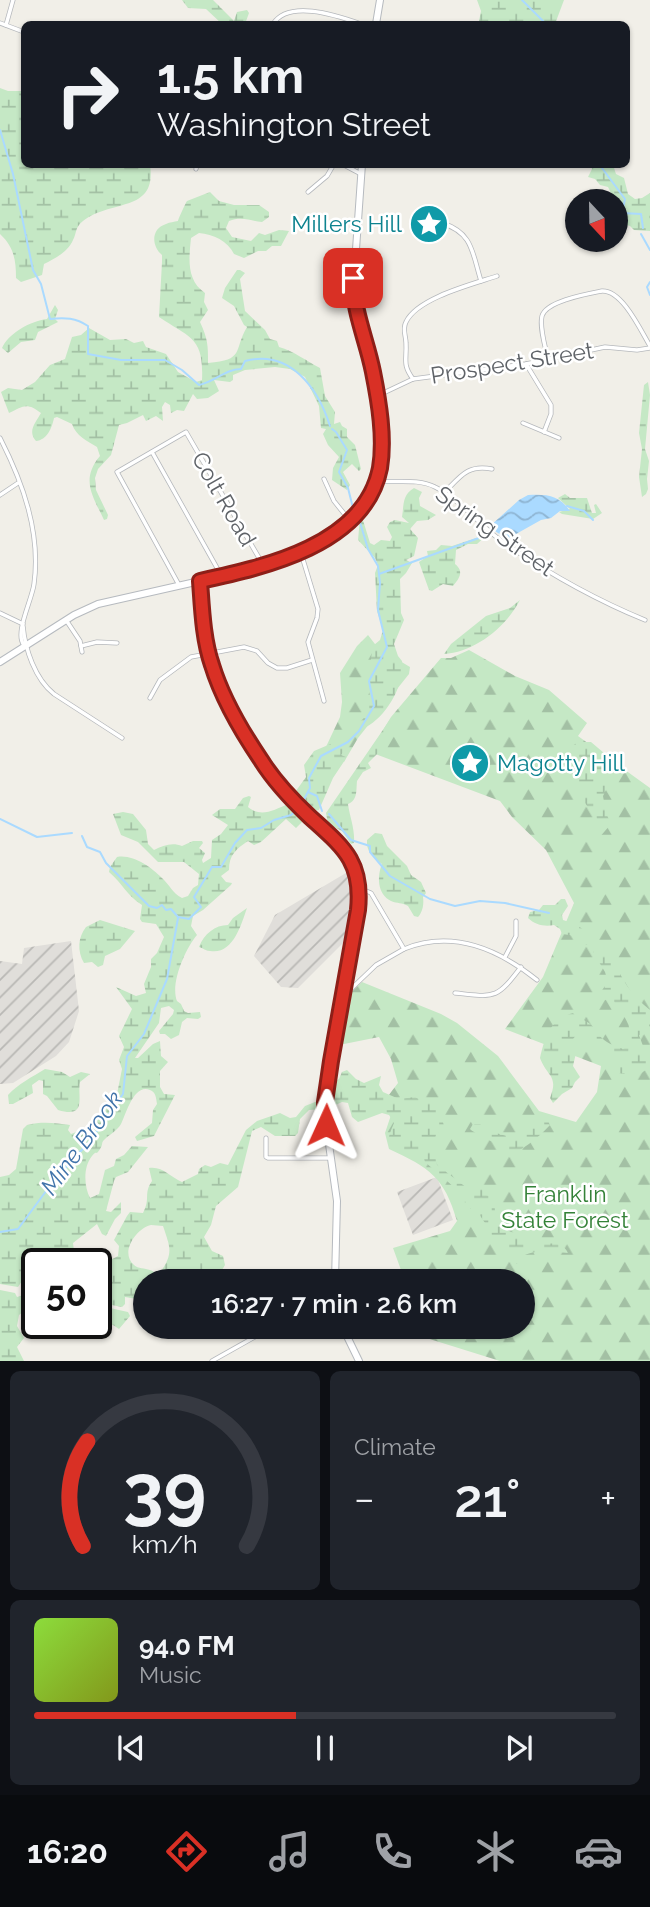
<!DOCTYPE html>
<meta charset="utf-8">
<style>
body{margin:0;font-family:Raleway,sans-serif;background:#20242c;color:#f1f3f6;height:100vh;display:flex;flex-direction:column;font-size:26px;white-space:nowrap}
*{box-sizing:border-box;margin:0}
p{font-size:23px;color:#9ea1a6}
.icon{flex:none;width:38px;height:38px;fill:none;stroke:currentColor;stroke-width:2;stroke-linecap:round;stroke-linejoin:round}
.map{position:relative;height:1361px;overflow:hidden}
.sheet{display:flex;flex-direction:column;gap:10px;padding:10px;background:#0d0f14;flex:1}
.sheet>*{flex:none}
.hud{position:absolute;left:21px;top:21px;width:609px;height:147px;border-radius:10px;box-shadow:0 2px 5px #0004;background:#171b24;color:#f1f3f6;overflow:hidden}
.needle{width:46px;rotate:158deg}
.fabs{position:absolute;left:565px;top:189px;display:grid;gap:14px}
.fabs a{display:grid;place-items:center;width:63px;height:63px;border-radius:50%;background:#171b24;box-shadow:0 2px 5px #0004;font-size:35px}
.speed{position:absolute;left:21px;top:1248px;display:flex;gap:14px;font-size:35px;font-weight:700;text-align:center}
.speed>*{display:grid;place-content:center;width:91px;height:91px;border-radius:50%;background:#171b24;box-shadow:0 2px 5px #0004;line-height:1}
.speed .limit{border:4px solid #111;border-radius:10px;background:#fff;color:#111}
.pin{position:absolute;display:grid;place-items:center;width:60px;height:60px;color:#fff;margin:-30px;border-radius:14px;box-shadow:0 4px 10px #0006}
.me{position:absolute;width:77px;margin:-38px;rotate:1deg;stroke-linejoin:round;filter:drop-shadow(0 0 5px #0008)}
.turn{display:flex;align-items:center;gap:24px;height:147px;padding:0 21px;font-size:32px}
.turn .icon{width:91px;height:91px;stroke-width:2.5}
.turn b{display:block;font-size:49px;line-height:60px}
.big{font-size:52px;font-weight:600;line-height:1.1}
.sheet .tile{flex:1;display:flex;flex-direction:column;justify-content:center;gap:10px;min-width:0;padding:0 24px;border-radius:10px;background:#20242c}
.sheet .dial{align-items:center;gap:0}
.dial svg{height:182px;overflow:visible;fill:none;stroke:#363941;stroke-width:7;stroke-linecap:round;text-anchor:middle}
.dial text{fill:#f1f3f6;stroke:none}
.song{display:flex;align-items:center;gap:21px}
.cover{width:84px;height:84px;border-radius:10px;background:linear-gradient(135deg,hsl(90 70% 55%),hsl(70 70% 35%))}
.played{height:7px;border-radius:4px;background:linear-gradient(90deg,#d93025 45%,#363941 45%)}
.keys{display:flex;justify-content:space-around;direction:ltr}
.heat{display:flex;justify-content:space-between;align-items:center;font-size:38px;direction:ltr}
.sheet .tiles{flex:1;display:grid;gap:10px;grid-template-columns:1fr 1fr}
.tile:last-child{grid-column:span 2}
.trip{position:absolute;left:133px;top:1269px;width:402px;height:70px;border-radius:35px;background:#171b24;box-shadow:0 2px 5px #0004;font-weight:600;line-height:70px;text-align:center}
.dock{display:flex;height:112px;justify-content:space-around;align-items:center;background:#090b0e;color:#9ea1a6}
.dock .icon{width:49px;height:49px}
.dock .current{color:#d93025}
.dock b{font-size:32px;color:#f1f3f6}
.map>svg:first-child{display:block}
.industrial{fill:url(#industrial-furrows)}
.forest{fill:url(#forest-firs)}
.wetland{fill:url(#wetland-marsh);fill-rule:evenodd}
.water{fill:url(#water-waves)}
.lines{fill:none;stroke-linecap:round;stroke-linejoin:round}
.stream{stroke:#aadaff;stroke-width:2}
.minor-casing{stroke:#b5b8bc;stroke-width:5}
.secondary-casing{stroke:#b6babf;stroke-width:8}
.minor{stroke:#fff;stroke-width:3.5}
.secondary{stroke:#fff;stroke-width:6}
.route-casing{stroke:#8d1f18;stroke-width:18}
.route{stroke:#d93025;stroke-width:12}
.labels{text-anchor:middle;stroke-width:5;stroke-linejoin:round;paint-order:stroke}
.culture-label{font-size:23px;fill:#0d838f;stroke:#fff;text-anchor:end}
.street-label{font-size:23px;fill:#5f6368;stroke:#fff}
.park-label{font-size:23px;fill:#348238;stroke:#fff}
.water-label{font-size:24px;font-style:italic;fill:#4174aa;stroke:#fff}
</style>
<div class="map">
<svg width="650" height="1361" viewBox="0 0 650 1361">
<defs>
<pattern id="industrial-furrows" width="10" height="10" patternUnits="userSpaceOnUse" patternTransform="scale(1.75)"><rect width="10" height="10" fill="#e0deda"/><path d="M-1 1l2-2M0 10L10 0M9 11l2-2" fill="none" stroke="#b9b8b5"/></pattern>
<pattern id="forest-firs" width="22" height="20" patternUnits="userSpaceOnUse" patternTransform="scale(1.75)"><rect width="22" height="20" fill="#c5e8c5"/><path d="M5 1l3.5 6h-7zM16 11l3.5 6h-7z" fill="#a3c0a4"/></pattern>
<pattern id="wetland-marsh" width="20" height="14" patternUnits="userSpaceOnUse" patternTransform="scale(1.75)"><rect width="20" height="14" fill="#c5e8c5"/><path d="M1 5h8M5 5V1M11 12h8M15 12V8" fill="none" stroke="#a3c0a4"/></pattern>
<pattern id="water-waves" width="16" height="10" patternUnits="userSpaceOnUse" patternTransform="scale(1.75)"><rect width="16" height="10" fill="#aadaff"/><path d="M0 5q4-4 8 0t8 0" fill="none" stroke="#8eb4d2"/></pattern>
</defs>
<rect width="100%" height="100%" fill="#f1efe8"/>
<g class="industrial">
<polygon points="351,870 357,890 348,938 298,988 281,987 254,956 275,915"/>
<polygon points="71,941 79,1011 69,1042 56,1056 13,1083 0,1084 0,961 22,964 24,948"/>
<polygon points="437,1177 453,1220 413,1235 397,1192"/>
</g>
<g class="forest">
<polygon points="368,635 378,648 410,667 409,674 358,738 344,762 329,757 325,749 340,717 342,702 340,673 357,646"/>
<path d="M469,650l46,26 34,14 38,33 -9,13 72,52v573h-150l-80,-25 -46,-9 149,-1v-45h-118l-12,-33 57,-17 7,-10c-13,-44 -27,-53 -68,-72l-4,-16 8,-24 -5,-13 10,-13 -7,-24 -12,-22 -40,8 5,-46 18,-17 79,32 16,9 41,33 41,55 37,11 21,-30 4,-26 -96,-37 38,-52 31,-74 -28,-53 -34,-33 -12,-16 -130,-49 -3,4 24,-39 50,-59h10z"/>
</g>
<g class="wetland">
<polygon points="182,0 213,0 234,21 237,12 247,10 249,13 245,24 222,24 206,9 188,8"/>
<polygon points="477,0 564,0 555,24 485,24 479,21 481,11"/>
<path d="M0,88l8,3h16v73l126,1c7,48 -38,34 -67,56 -8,6 -6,11 -10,19 -5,12 -19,19 -29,24l-2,11 -21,7 -5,-4c0,-18 -2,-31 -16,-44z"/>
<polygon points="591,165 613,165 616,174 624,178 628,194 635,199 642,198 650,193 650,231 634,230 630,226 622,224 622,213 616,208 616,201 609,201 611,193 608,187 600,185 595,179 588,177 592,169"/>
<path d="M210,192l9,9 15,4h25l10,7v5l-7,5c-12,-1 -20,-6 -33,-1l-3,7 6,9 19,4 8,-8 6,2 14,-5 10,1 -8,15h-9l-6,5h-8l-14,7 -10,-4c-6,-13 -21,-20 -35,-21l-8,5c-2,20 -5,42 14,55l-1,9 4,8 -8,12c8,17 8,24 8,41 37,-3 25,-12 39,-36l-3,-2 -10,-19 -12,-8 3,-10 12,-18h3l5,3 -5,6 5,32 20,19 5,9 7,2 2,6c15,4 27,14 41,21l5,28 10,16 -1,12 6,-2 2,4 5,3v8l8,8 6,24 -2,2 -7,-7 -9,8 7,13 -3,5 -15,-10 1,-12 6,-11 -11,-12 -5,-11 3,-5 -5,-1 -2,-22 -14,-29 -15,-8 -15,-2 -30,3 -12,5v5l-3,2 -16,-2 5,11 -11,7 -11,1 -4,-5 -9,17 -7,-1 -6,3 -1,-8 -5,-3 -3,5 1,14 -7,-5 -10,5 -3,-6 -16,8 -8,2 -8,30 -13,14 -3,9 1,12 12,25 -1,4 -3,1c-11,-24 -24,-40 -4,-64l-3,-9c-10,-6 -21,-11 -25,-23l-15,-7 -3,1c-2,10 -7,22 -18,23 -9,-10 0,-19 5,-28 -14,-11 -18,-7 -32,0l-8,-21 7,-4 14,2 13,-8 15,-17 15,-6 7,-22 9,-2 8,-7 21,12 16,-1 8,4 9,-2 3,6 20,7 12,18 18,10 6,-2c2,-43 -12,-42 -43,-63l3,-55v-7c-10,-8 -12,-26 4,-31 4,-2 8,-2 12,-3 0,-1 8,-19 9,-20z"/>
<path d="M55,305l3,5 -3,9 3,3 -20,10 -3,8 -14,2 -13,11 -6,-5c6,-14 28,-27 45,-29z"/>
<polygon points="648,382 650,395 645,449 649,461 647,479 648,489 646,494 642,497 639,477 642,449 639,433 644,385"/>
<path d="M414,488l8,4 -3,6 1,8 16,9 -8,5 -11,1 -7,8 8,9 -4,18 -8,4 6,3 -6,10 -6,6 1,34 3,7 -10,24 4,12 4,5c3,23 -15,55 -36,66l-7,-5 4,-3 8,-20 -4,-15 5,-32 2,-7 6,-5 3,-10 -6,-19 -2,-38 3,-8 -3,-7 -17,-18 2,-22 2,-1 8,26 4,2 7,-5 9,1 2,-4 -5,-10 3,-5 5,-2 14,3 -7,-6c2,-12 0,-22 12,-29z"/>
<polygon points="565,494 570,498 587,498 592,513 596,513 594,505 596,504 602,513 593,519 562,514 559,512 570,509 558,498"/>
<path d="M488,534l-11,10h-9l-12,6 -1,14c9,7 5,14 -2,22l-10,-2 -11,7 -3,-1 -10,-28 9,-6 -1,-5 9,-1 5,-5 11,1z"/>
<path d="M520,600c-14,27 -45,52 -76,54l7,-10 35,-28 24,-8z"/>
<path d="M389,721l2,3 -10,18 -3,11 -10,10 3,5 -8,4 -6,9c-1,9 1,19 -9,23 2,14 7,25 6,39l-3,1 -9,-13 -14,-7 -2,-11z"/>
<polygon points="340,740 349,741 349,745 341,755 346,757 345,760 333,778 319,810 311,811 293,795 306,777 304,765 314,751"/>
<path d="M579,742h12l13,11 8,25 -9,18 3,17 5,11 -13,15 -4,-3 5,-10v-5c-18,-18 -28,-48 -43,-70l2,-3h10z"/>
<path d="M249,796l2,1 -3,10c13,11 26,3 40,-3l7,5 8,12 -7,7 -10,-9 -25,23 -7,3 -6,-4c-12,8 -19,14 -19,29l-8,6 5,6 6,1 -1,2 -28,25 -10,6 -2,10 6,9c-12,14 -27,49 -20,66l4,3 3,7 4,2 12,-1 1,5 -3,2 -11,-1 -5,4 -3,13 -8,4 -6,-5h-5l-1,-3 14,-17 1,-4 -5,-4 -8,2 -2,15 -24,35h3l15,-14 7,-3 1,15 7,6 -8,9v16l4,7 11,1 -21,41 -17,5 -2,-4 17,-14 1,-13 4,-6c-1,-6 -1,-12 -7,-14 -16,-7 -24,24 -29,34 -4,7 -11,10 -16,15 -5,5 -1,4 -5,10 -5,8 -2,0 -8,7 -9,11 -8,30 -2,42l9,-4 6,-24 9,-4 2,-7 8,-4 8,-9 16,1 -20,25 -12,5 -2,4 -8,30 5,1 10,-10v11l-6,6 -9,17 -4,-2 -5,-10 -24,19 1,8 6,2 -6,5 15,-2 3,2 -7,5 -48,1v28l-10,-4 -3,-10 -6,9 -18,-3v-107l9,-2 7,-6 7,-40 4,-4c15,-4 29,-2 43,0l-2,5 3,4 13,-5 6,1 16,-23 1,-6 10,-7 5,-25 -3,-9 5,-13 -5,-11 13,-27 -16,-22 20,9 10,-3 -2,-9 7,-17v-8l6,-6 7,-16 -8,-13 -14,-2 -2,-3 2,-14c-16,-10 -19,-21 -33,-33l1,-5 7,-10c16,-3 34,10 45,21 8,7 10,15 20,20l6,-2 5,-8 5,-3 1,-11 -15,-12h-26l-20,-20 -17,-7 -8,-21 10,-2 10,2 13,16 2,14 6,6c9,-5 19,-8 28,-4l11,-5h9l1,2 -4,5 6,5 -3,7 1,3 8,-5 1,-18 9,-6 7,-9 -16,-10 8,-6h15l8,-11z"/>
<path d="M375,833l7,1 5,12 20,20 4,9 10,7 5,11 -3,4c1,6 0,15 -5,20l-4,-1 -6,-10c-7,-4 -10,-2 -17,-5 -14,-7 -14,-25 -9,-37 -9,-7 -16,-12 -15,-24z"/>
<path d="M561,899h4l3,7 -6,9 1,5c12,3 29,12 31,25h-8c-7,-8 -13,-10 -24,-11l-2,-5 -6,-4c-9,2 -19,0 -26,-7l2,-6 9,-2 4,-5h12z"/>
<path d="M247,908c-6,17 -14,47 -37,43 -4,0 -7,-3 -11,-4 5,-13 16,-22 29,-22l5,-7z"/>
<path d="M100,920l35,11 -15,18 -15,7 -2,9 -5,2 -6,-5 -8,1c-7,-12 -6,-26 2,-36z"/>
<path d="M601,947l7,9 5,1c7,21 19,39 37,53v23l-11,2 8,22v12l-7,5 -4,-1 -5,-6 -7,7 -11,-2 6,-18 -15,-3 -22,-23 -9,11 3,14 -3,13 7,11 -5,5 -3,6 -10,6 -9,9 -3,-5c9,-23 -3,-21 -10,-40 5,-21 10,-39 33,-45l4,5c19,4 16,15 30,24 4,3 11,5 16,7l8,-5c0,-23 -7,-27 -18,-44l-5,-1 -6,2 -5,-4 11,-15 -3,-10 -12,-20 3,-4z"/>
<path d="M45,1069l17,3 8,5 11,-5 9,2 -10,8c-3,14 8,37 -22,28l-11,-14 -4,-2v-13l-4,-1 -7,5 1,8 -20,11h-4l-1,-9c10,-11 24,-18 37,-26z"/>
<path d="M347,1070l9,9 8,4 17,-7 -2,9 4,7 16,7 16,-2 7,4 16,2 6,23 -12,15 5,24 30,23 12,-4 7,11 10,3c-4,14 1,31 19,35 6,1 5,-2 11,2 4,3 6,10 13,9 11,0 23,-4 29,9 -15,-1 -33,-4 -47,4v5l-4,2 -9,-14 -16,-6 -1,-12 -12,-18 -9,-6 -15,-20 -30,-26 -3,-11c-9,-1 -30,4 -33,-10 -1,-5 3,-13 5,-18l-5,-8 -7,-2 -24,9 -6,-5 -4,-14 -6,-1 -13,6v-15l3,-10 7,-4 3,-7z"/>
<path d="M315,1102h6v7l-12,1 -9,9 -2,14 -3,3h-20l-14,-9 -9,4 -14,56 -22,19 -5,19 -7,12 8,14 11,5 2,9 -7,12 -10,-2 -19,6h-44v31l-6,-4 3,-8 -17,-3v7l-3,3 -26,-5v-28l7,-10 15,-8 1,-10 -5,-6 13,-24 3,-4 13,1c8,-15 0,-19 9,-32l-3,-13c14,-2 21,9 33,14l16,-8 1,-5 6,-4 6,2 9,-4 8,2 18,-35 11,-9 23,-8 10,5 6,-1 9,-11zM151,1225l12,1c7,21 11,27 -3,47 -11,0 0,1 -10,-3 -5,-2 -12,-1 -16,-5 -15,-13 3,-37 17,-40z"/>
<path d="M543,1119l4,1 3,5c-10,11 -22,21 -36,28 -8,-5 -41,-20 -44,-24l3,-5h7l9,7 25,7 7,-2z"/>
<polygon points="0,1290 15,1293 17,1297 27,1294 32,1296 27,1309 19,1315 17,1326 24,1338 17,1347 24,1361 0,1361"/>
<polygon points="96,1305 128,1312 130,1316 119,1329 113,1325 96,1328 77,1324 96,1323"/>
</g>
<path class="water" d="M528,495c19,-1 31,0 42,16h-10l-9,7 -10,2 -34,19 -18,-12 30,-27z"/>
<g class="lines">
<g class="stream">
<polyline points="522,0 545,23 544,24"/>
<path d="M0,130l13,44 20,96 8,14 9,35c15,-2 26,-1 38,7v28l33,6h44l17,10 17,15c16,-3 26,-16 42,-16l4,-8c45,-12 73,27 85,65"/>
<polyline points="599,164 625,199 622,213 641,214 643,228"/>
<polyline points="641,234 650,250"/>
<polyline points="650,282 647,287 650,295"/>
<polyline points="332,429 336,432 347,450 339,472 348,488 354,512"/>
<polyline points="567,506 584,511 593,520"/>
<polyline points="379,574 490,534"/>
<polyline points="308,792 317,796 322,811"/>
<polyline points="301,805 310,788 309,778 321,756 348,742 359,731 374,706 369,681 387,647 378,610 380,583 378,566 368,549 359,519"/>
<polyline points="329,814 351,840 370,846 370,852 390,876 430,899 455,906 480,901 505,903 549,913"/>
<polyline points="0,819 37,837 72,833"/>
<polyline points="82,836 87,847 100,852 106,863 149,906 157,908 162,905 166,910 171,909 178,917"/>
<polyline points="178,917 189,919 201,907 194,897 212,867 221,867 235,843 247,830 261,828 274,820 291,815 297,810"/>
<polyline points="0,1232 18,1229 55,1179 90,1141 123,1094 127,1056 144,1034 167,979 178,918"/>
</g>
<g class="minor-casing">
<g id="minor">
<polyline points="0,23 24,32"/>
<path d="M273,24c15,-24 60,-10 88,0"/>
<polyline points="6,25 13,0"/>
<polyline points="342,164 361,174"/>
<polyline points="196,169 197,164"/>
<polyline points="308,192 327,176 334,164"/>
<path d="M442,223c31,10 30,29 39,58"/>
<path d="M548,360c-2,-12 -9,-32 -6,-44 4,-15 45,-22 60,-25 20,-1 38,38 48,55"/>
<polyline points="526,364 551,405 551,414 544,432"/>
<path d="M413,379c-11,-15 -6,-19 -7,-36 0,-7 -4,-14 0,-21 11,-24 67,-38 91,-46"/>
<polyline points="377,396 413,379 526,364 605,347 637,350 650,348"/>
<polyline points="523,423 559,438"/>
<path d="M0,438c23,45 41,95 34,146 -2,16 -20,50 -10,61"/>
<polyline points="152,452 221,575"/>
<polyline points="324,479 334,501 350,521"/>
<path d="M376,481c19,2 42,-3 59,6 28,14 46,41 72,58 43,29 89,55 138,75"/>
<path d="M444,493c16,-16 23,-29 48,-24"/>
<polyline points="0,495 18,483"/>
<polyline points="301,553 318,609 317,618 308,642 324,701"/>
<polyline points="179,585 117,472 186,432 262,563"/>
<polyline points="0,613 23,624"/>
<polyline points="66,620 80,641 82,652"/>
<path d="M23,626c2,23 12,53 31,68l68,44"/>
<polyline points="81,646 97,642 117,643"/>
<polyline points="150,698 160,680 191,657 244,647 257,651 268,663 277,668 287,668 312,660"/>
<path d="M404,949c49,-20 94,0 133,31"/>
<polyline points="505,957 516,936 516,921"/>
<polyline points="344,990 352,988 376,965 404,949 371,893 359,888"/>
<path d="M455,993c40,4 41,7 66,-26"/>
<polyline points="266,1138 266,1157 268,1158 330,1158"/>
<polyline points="212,1361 274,1326"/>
</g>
</g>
<g class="secondary-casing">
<g id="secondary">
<polyline points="376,24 380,0"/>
<path d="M200,581c2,27 3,58 12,84 10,33 30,66 49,95 12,19 28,37 45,53 34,32 57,45 52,97l-33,192v14l12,85 -2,80"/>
<polyline points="0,662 74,615 98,604 222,576 301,553 348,522 362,506 376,481 382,451 373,373 353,292 362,164"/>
<polyline points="342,1326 359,1361"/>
</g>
</g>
<use href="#minor" class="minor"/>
<use href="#secondary" class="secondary"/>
</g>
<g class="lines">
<g class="route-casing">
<path id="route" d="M326,1125l-1,-23 6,-41 27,-151c5,-49 -15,-63 -48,-93 -18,-17 -36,-36 -49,-57 -19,-28 -39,-62 -49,-95 -9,-26 -10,-57 -12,-84 65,-14 165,-36 180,-113 5,-30 -1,-66 -7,-96 -6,-31 -20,-61 -20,-94"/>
</g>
<use href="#route" class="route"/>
</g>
<defs>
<g id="sight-disc" transform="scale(2.0125)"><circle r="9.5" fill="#0f9aa8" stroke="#fff"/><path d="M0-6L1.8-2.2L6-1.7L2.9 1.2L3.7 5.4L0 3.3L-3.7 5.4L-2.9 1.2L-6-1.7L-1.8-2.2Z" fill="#fff"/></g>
</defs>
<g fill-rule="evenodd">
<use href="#sight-disc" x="429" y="224"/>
<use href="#sight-disc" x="470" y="763"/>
</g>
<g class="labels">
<g class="culture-label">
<text x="402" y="232">Millers Hill</text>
<text x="497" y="771" text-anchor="start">Magotty Hill</text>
</g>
<g class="street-label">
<text transform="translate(512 363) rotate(-9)" y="8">Prospect Street</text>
<text transform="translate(224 499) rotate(60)" y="8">Colt Road</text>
<text transform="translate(495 531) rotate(35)" y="8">Spring Street</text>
</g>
<g class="park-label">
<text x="565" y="1202">Franklin<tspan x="565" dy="26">State Forest</tspan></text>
</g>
<g class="water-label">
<text transform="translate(82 1143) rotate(-54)" y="8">Mine Brook</text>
</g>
</g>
</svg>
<div class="fabs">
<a><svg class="needle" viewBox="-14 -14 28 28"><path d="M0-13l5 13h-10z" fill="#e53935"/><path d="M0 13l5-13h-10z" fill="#9ea1a6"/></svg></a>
</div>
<div class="speed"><div class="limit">50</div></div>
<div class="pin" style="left:353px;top:278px;background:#d93025"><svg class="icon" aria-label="arrive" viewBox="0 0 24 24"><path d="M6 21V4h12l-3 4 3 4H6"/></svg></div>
<svg class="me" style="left:326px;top:1125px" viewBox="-20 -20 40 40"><path d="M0-17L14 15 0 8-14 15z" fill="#d93025" stroke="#fff" stroke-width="4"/></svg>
<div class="trip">16:27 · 7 min · 2.6 km</div>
<div class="hud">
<div class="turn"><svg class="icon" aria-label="right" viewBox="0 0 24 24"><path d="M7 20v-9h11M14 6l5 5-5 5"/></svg><div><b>1.5 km</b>Washington Street</div></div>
</div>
</div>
<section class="sheet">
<div class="tiles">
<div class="tile dial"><svg viewBox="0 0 100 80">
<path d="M14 69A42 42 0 1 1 86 69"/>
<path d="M14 69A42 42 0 0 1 16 23" stroke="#d93025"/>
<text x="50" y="56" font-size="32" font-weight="700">39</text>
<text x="50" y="72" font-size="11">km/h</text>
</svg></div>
<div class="tile"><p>Climate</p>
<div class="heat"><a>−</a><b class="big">21°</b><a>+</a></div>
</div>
<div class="tile">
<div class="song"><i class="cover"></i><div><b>94.0 FM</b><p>Music</p></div></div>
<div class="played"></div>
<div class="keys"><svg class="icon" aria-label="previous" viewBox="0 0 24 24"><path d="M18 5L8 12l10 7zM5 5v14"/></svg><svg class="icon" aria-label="pause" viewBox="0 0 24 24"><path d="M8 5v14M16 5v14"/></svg><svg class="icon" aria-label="next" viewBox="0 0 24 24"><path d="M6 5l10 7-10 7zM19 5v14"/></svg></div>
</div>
</div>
</section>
<nav class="dock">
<b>16:20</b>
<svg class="icon current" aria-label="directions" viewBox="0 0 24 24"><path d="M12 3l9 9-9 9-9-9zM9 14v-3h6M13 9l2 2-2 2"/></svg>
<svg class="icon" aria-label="music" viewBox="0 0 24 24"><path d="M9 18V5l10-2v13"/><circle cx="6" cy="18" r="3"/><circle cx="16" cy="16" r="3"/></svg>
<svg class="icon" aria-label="phone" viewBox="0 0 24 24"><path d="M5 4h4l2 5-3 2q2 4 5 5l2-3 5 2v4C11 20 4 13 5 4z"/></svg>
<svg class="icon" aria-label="climate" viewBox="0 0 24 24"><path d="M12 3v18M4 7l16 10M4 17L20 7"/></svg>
<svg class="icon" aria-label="car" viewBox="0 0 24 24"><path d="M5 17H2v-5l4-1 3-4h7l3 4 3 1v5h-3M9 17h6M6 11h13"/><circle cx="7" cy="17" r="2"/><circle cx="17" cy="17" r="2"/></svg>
</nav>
